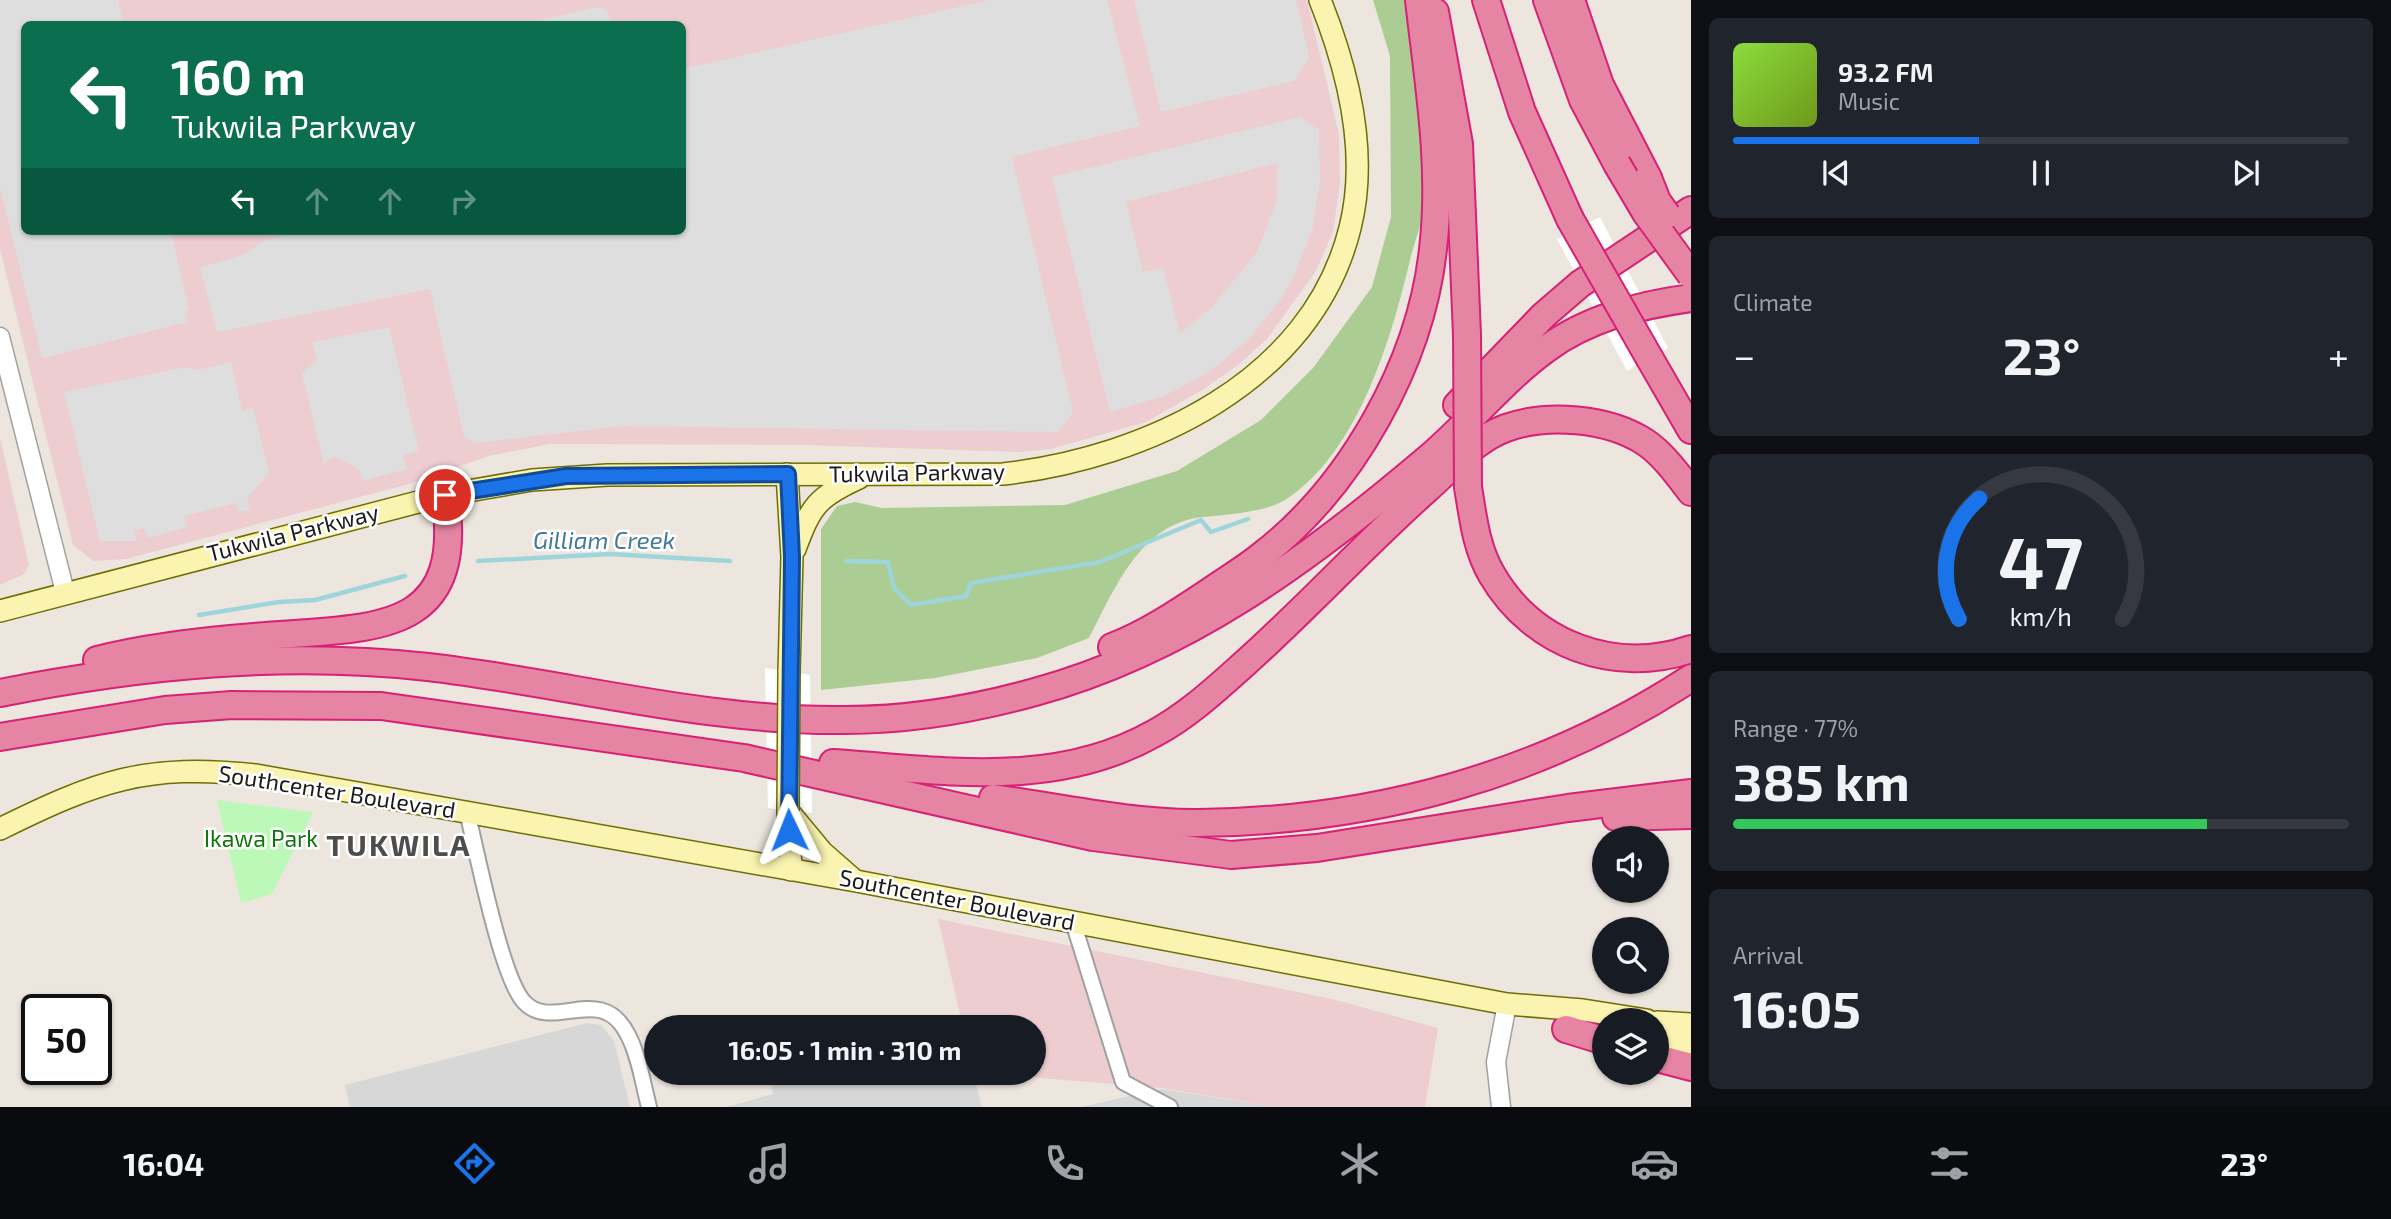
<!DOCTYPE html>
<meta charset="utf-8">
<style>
body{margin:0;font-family:"Exo 2",sans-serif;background:#20242c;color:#f1f3f6;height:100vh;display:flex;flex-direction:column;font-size:26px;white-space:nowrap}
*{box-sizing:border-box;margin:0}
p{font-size:23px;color:#9ea1a6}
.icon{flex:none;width:38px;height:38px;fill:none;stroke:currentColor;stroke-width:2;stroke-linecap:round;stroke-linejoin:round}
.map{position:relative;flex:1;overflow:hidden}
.drawer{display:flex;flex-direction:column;gap:18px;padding:18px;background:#0d0f14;width:700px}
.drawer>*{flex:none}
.banner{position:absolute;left:21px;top:21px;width:665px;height:214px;border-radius:10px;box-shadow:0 2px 5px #0004;background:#0b6e4f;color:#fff;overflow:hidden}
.buttons{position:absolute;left:1592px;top:826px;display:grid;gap:14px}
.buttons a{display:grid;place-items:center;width:77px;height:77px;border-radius:50%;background:#171b24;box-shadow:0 2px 5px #0004;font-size:35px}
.speed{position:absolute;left:21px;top:994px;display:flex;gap:14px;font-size:35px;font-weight:700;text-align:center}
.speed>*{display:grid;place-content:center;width:91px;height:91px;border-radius:50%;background:#171b24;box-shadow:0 2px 5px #0004;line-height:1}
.speed .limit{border:4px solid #111;border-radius:10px;background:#fff;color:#111}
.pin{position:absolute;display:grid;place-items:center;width:60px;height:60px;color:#fff;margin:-30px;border:4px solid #fff;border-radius:50%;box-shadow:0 2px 7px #0007}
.me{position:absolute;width:77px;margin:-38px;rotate:358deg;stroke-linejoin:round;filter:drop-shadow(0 0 5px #0008)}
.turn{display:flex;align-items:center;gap:24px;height:147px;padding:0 35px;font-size:32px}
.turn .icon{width:91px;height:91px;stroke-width:2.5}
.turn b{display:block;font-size:49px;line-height:60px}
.lanes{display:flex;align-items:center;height:66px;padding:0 35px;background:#0003;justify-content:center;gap:35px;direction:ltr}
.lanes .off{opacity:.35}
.big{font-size:52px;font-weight:700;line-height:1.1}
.drawer .card{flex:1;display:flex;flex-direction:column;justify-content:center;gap:10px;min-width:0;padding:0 24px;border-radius:10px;background:#20242c}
.drawer .dial{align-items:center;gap:0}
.dial svg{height:182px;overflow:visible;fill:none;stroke:#363941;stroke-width:7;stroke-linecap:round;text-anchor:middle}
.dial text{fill:#f1f3f6;stroke:none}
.song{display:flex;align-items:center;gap:21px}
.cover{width:84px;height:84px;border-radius:10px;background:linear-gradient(135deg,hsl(90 70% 55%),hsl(80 70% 35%))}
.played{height:7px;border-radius:4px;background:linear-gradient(90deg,#1a73e8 40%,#363941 40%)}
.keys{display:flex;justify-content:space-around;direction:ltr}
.heat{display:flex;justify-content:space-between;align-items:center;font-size:38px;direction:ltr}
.charge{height:10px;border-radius:5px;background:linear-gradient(90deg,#34c759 77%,#363941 0)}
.trip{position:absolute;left:644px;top:1015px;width:402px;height:70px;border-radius:35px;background:#171b24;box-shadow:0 2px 5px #0004;font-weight:700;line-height:70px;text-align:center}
.tab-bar{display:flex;height:112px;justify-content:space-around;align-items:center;background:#090b0e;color:#9ea1a6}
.tab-bar .icon{width:49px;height:49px}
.tab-bar .on{color:#1a73e8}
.tab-bar b{font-size:32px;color:#f1f3f6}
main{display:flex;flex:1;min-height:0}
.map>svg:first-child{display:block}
.residential{fill:#d8d7d7}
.commercial{fill:#eecdd0;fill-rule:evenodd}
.forest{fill:#abcd93}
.park{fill:#bcf9b9}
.parking{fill:#dedede;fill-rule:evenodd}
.pier{fill:#fff}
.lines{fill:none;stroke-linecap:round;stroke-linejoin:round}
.stream{stroke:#9ed5db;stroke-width:4.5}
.minor-casing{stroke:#a1a1a1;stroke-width:18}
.tertiary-casing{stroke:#a1a1a1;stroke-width:21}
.secondary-casing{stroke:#6f6d03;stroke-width:24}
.motorway-casing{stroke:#d62176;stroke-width:30}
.minor{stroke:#fff;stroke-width:14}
.tertiary{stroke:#fff;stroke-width:18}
.secondary{stroke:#faf4b0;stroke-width:21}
.motorway{stroke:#e684a3;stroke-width:26}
.secondary-bridge-casing{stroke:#6f6d03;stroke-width:24;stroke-linecap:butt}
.motorway-bridge-casing{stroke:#d62176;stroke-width:30;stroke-linecap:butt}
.secondary-bridge{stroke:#faf4b0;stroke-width:21}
.motorway-bridge{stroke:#e684a3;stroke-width:26}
.route-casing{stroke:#114b97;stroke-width:18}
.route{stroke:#1a73e8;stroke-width:12}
.labels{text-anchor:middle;stroke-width:5;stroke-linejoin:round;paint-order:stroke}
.street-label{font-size:23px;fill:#1a1a1a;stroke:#fff}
.park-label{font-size:23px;fill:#0e770a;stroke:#fff}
.water-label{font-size:24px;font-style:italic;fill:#42799b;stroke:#fff}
.district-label{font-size:30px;font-weight:bold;letter-spacing:2px;fill:#4d4d4d;stroke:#fff}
</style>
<main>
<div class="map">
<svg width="1691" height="1107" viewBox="0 0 1691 1107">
<rect width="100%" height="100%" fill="#ece6df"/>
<g class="residential">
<polygon points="587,1023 601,1025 614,1041 630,1107 350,1107 345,1085"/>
<polygon points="769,1073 973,1073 982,1107 727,1107 773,1094"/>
<polygon points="1162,1089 1276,1107 1080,1107"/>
</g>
<g class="commercial">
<path d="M0,0h1307l32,134 1,49 -7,49 -17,39 -49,68 -29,26 -36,25 -56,32 -95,27 -31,3 -215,-7 -256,-1 -60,12 -80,28 -283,75 -32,2 -21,-16 -73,-296zM24,24h658v207h-658z"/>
<polygon points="0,438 29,565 24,574 0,585"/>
<polygon points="938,919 1332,999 1438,1028 1425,1107 1276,1107 1162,1088 979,1073 1034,1073 1034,1027 963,1027"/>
</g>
<path class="forest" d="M1373,0h36c8,51 13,101 14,152 1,16 3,33 2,48 -2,19 -9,38 -14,56 -19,80 -52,197 -126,244 -19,12 -60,15 -82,17 -63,6 -88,72 -114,121l-52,20 -102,20 -114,12v-161l16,-23 18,-4 27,6 183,-3 112,-34 84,-51 52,-52 59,-81 19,-70 -1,-161z"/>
<polygon class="park" points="217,800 313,812 272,894 241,903"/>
<g class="parking">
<polygon points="0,0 118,0 123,24 24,24 24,231 171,231 189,310 185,311 188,322 42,358 0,187"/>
<polygon points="989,0 1107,0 1140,126 1012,157 1073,412 1058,432 623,426 474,443 464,437 430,289 217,332 200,267 241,256 264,241 300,231 682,231 683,69"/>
<polygon points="1134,0 1296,0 1309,57 1294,81 1161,112"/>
<polygon points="599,7 607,11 612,24 522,24"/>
<path d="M1300,117l19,13 1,51 -8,50 -19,47 -13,22 -32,40 -39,32 -45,24 -54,16 -58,-235zM1277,163v37l-20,52 -45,55 -32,26 -17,-65 -20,4 -17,-70z"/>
<polygon points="389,327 419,451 403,455 407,469 362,481 359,469 334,456 324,464 302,373 317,360 312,342"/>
<polygon points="231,362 242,411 253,408 269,473 247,498 250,510 239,512 236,503 184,516 187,527 148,538 144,528 134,531 137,541 100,541 64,392 185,367 197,370"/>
</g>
<g class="pier">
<polygon points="1600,217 1668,348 1627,371 1557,239"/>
<polygon points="765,668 810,675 812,813 768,808"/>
</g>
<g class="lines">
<g class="stream">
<polyline points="478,561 610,554 730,561"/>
<polyline points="846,561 888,562 894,588 911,605 966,596 971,583 1100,562 1201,520 1211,532 1248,519"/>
<polyline points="199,615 279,602 315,600 405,576"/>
</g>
<g class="minor-casing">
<g id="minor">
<path d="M467,812c10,40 34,165 57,190 29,31 77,-21 104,33 11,21 15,49 21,72"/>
<polyline points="1073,922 1123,1082 1170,1107"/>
</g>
</g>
<g class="tertiary-casing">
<g id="tertiary">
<polyline points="0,337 65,592"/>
<polyline points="1501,1107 1496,1062 1507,1004"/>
</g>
</g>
<g class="secondary-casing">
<g id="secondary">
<polyline points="787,474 792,557 789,672"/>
<path d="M795,549c16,-43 22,-52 64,-71"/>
<path d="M0,611l445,-116 87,-15 75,-5 396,-1c143,-16 309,-92 347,-246 19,-75 -2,-158 -30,-228"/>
<polyline points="788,811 822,852 854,880"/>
<polyline points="788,811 791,870"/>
<path d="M0,829c97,-48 146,-66 256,-54l600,106 651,123 76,6 64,10"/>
<polyline points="1657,1022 1691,1024"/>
<polyline points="1657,1041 1691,1043"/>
</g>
</g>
<g class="motorway-casing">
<g id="motorway">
<polyline points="1486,0 1522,112 1570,219"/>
<polyline points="1547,0 1583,100 1617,164"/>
<polyline points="1571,0 1600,85 1648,178"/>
<polyline points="1435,12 1459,144 1467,335"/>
<polyline points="1650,359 1691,430"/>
<polyline points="1457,405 1544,315 1580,284 1691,210"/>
<path d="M1468,487c5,30 8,61 24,88 41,70 123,100 199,74"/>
<path d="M1112,647c34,-13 67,-35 97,-55 17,-12 36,-23 52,-36 91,-70 160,-194 172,-307 10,-82 -5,-168 -14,-249"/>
<path d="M97,660c55,-14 113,-20 169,-24 105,-9 201,1 179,-141"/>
<path d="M0,693c141,-28 284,-42 428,-26 139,16 276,55 417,53 63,0 129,-11 190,-28 150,-41 273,-132 390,-231 42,-35 77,-80 121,-112 42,-31 94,-44 145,-51"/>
<polyline points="0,737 165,710 232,705 381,706 744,758 1093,837 1231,855 1317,848 1568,808 1691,793"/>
<path d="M833,763c110,7 221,27 322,-30 33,-18 60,-43 88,-68 63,-56 120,-119 184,-176 24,-21 48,-50 79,-61 41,-15 102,-10 139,14 18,12 33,33 46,50"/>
<path d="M993,798c64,9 142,26 206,25 176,-2 344,-48 492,-145"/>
<polyline points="1616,817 1691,815"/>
<polyline points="1566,1029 1605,1041"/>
<polyline points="1657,1058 1691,1067"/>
</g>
</g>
<use href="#minor" class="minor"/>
<use href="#tertiary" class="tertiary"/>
<use href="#secondary" class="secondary"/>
<use href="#motorway" class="motorway"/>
<g class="secondary-bridge-casing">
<polyline id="secondary-bridge" points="788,811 789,672"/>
</g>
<g class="motorway-bridge-casing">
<g id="motorway-bridge">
<polyline points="1617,164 1646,213 1691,275"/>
<polyline points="1648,178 1657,201 1667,215"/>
<polyline points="1570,219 1650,359"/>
<polyline points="1467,335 1468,487"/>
</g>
</g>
<use href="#secondary-bridge" class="secondary-bridge"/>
<use href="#motorway-bridge" class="motorway-bridge"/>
</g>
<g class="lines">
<g class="route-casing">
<polyline id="route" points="445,495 566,476 788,474 792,557 789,830"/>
</g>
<use href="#route" class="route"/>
</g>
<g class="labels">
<g class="street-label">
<text transform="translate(917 473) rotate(-1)" y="8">Tukwila Parkway</text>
<text transform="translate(293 533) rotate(-14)" y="8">Tukwila Parkway</text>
<text transform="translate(337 792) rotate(9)" y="8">Southcenter Boulevard</text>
<text transform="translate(957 900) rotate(11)" y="8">Southcenter Boulevard</text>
</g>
<g class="park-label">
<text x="261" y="847">Ikawa Park</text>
</g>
<g class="water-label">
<text x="604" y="549">Gilliam Creek</text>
</g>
<g class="district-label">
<text x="399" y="856">TUKWILA</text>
</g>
</g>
</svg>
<div class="buttons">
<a><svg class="icon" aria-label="sound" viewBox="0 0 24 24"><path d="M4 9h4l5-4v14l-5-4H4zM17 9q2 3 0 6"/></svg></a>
<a><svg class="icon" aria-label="search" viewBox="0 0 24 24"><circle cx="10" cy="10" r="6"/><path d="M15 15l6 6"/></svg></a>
<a><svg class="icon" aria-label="layers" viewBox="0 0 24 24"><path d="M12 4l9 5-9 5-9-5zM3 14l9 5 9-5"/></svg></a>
</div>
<div class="speed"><div class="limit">50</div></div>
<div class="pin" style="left:445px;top:495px;background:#d93025"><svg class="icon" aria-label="arrive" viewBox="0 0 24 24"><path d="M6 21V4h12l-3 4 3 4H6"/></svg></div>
<svg class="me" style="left:789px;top:830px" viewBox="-20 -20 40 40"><path d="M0-17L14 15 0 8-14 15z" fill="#1a73e8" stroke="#fff" stroke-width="4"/></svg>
<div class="trip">16:05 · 1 min · 310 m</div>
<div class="banner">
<div class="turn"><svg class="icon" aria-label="left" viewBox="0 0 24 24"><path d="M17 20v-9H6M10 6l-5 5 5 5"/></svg><div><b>160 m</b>Tukwila Parkway</div></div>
<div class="lanes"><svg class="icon" aria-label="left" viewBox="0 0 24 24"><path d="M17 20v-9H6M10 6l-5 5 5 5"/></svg><svg class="icon off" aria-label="ahead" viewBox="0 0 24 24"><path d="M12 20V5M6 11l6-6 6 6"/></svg><svg class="icon off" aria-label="ahead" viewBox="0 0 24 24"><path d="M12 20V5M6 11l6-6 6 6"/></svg><svg class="icon off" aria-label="right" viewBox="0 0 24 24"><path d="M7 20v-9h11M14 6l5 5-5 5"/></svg></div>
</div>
</div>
<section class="drawer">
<div class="card">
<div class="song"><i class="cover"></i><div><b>93.2 FM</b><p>Music</p></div></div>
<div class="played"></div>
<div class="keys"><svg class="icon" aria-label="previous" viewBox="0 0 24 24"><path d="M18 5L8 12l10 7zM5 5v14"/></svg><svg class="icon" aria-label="pause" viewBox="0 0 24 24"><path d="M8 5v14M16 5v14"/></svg><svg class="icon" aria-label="next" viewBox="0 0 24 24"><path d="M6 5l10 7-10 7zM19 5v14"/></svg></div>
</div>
<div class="card"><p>Climate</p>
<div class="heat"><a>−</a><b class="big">23°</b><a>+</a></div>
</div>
<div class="card dial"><svg viewBox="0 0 100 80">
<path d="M14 69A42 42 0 1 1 86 69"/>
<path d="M14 69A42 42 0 0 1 23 16" stroke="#1a73e8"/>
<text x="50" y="56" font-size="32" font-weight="700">47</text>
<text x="50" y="72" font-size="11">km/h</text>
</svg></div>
<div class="card"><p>Range · 77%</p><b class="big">385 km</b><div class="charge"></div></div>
<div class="card"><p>Arrival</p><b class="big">16:05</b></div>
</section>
</main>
<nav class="tab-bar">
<b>16:04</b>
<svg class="icon on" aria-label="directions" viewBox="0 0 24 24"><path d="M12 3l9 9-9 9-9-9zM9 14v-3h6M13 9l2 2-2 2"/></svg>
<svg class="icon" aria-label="music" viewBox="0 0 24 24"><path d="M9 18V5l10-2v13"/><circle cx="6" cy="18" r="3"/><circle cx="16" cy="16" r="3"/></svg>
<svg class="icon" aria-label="phone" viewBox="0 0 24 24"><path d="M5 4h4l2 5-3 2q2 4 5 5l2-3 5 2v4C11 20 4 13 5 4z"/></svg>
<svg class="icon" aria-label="climate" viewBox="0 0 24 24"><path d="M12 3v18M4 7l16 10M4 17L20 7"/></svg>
<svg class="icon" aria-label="car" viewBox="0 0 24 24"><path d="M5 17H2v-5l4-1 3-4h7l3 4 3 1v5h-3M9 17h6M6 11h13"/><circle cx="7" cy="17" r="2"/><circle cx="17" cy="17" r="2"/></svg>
<svg class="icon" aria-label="filters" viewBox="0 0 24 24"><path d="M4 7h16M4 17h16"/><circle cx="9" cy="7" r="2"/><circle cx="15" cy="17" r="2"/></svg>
<b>23°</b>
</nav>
